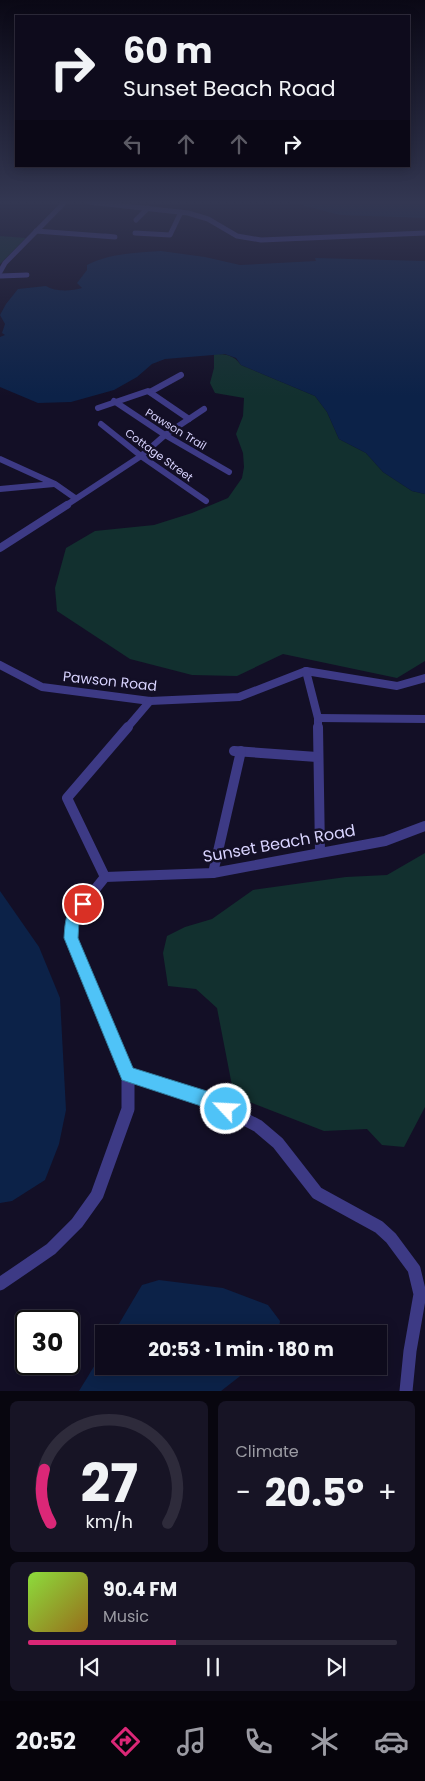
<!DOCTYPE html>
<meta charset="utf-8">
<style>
body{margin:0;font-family:Poppins,sans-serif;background:#171425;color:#f1f3f6;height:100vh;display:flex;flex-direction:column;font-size:19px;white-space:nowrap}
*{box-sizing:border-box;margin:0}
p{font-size:16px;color:#9b9ba3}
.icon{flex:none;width:28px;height:28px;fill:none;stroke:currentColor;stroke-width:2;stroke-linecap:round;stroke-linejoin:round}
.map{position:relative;height:1391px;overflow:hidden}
.details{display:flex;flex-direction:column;gap:10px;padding:10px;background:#08060f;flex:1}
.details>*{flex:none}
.banner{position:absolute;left:15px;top:15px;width:395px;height:152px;border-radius:0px;box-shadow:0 2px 12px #0003,0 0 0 1px #2e2b3b;background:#0e0b1c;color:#f1f3f6;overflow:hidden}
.speed{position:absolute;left:15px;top:1310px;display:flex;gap:10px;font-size:25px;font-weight:700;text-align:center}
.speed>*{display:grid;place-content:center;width:65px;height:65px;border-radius:50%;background:#0e0b1c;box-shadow:0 2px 12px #0003,0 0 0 1px #2e2b3b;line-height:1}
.speed .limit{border:2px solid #111;border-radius:8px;background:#fff;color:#111}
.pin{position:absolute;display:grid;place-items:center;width:42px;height:42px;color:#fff;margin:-21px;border:2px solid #fff;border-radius:50%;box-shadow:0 1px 5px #0007}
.me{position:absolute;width:55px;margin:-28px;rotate:295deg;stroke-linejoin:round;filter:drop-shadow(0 0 4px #0008)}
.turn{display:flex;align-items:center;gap:18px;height:105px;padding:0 25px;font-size:22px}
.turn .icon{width:65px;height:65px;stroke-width:2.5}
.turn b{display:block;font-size:35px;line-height:42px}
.lanes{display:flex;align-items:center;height:48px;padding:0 25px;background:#0003;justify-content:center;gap:25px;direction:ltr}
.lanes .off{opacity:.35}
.big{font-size:38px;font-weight:700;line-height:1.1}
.details .card{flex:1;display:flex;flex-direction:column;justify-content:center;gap:8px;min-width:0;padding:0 18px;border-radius:8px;background:#171425}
.details .dial{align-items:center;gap:0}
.dial svg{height:130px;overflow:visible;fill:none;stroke:#2e2b3b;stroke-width:7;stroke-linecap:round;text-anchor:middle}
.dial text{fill:#f1f3f6;stroke:none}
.song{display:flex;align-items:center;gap:15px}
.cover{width:60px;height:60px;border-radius:8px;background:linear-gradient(135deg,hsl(90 70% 55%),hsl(40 70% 35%))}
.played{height:5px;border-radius:2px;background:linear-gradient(90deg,#db2777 40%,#2e2b3b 40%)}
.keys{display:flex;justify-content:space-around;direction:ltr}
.heat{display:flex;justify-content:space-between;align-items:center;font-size:28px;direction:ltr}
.details .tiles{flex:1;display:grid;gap:10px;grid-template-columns:1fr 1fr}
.card:last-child{grid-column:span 2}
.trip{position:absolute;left:95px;top:1325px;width:292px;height:50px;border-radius:0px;background:#0e0b1c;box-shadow:0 2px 12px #0003,0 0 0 1px #2e2b3b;font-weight:700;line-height:50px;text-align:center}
.tabs{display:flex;height:80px;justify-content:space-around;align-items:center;background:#06040b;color:#9b9ba3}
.tabs .icon{width:35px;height:35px}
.tabs .selected{color:#db2777}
.tabs b{font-size:22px;color:#f1f3f6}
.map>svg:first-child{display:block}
.green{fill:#12302f}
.water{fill:#0c2248}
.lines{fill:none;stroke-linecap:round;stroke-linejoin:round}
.street-far4{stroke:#3d3a85;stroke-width:5}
.street-far3{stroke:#3d3a85;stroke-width:6}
.street-far2{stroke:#3d3a85;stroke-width:8}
.street-far1{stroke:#3d3a85;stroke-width:10}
.street{stroke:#3d3a85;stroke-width:13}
.route{fill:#4fc3f7;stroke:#337fa1}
.labels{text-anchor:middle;stroke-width:5;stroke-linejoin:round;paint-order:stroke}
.far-street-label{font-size:11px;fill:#d9d4ff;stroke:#130f26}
.street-label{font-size:14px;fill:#d9d4ff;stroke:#130f26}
.near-street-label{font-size:16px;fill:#d9d4ff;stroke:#130f26}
</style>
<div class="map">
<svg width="425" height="1391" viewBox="0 0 425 1391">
<rect width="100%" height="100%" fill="#130f26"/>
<g class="green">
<polygon points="0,236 26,238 0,264"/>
<path d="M214,354c12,0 20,1 27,11l74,31 12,16 12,27 27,14 17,19 29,19 13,3v167l-28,17 -114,-24 -46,22 -45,-1 -62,-16 -73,-48 -2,-23 11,-40 29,-17 59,-6 38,-12 36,-15 14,-20 2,-11 -1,-14 -7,-19 7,-18 1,-18 -29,-5 -5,-10 4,-15z"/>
<polygon points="425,853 425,1107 404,1147 382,1145 367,1129 324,1131 234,1096 217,1008 196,989 168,986 163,953 167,936 185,927 212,919 253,890 346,877 387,875"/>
</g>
<g class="water">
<polygon points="290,202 425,202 425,218 340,215"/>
<path d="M161,251l44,6 35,8 76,-4 -1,-3 110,3v233l-13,-3 -29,-19 -17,-19 -27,-14 -12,-27 -12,-16 -74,-31 -5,-7 -11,-4 -60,5 -13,5 -15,13 -23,13 -43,12 -33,1 -38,-16v-50l5,-2 -3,-2 3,-9 -5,-9 6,-11 12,-15 28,-3c9,6 26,5 36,2l-5,-5 10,-13v-5c24,-12 48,-12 74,-14z"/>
<polygon points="0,891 39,947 60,998 66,1110 59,1144 45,1180 12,1201 0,1203"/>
<polygon points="159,1280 223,1288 268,1305 280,1321 278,1334 113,1334 142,1285"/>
<polygon points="104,1350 104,1366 253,1366 221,1391 79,1391"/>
</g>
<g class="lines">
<g class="street-far4">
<polyline points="89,202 188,213 208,219 237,236 261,240 425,233"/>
<polyline points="136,220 148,208"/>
<polyline points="36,231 115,237 105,236"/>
<polyline points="135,233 170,235 181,212"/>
<polyline points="0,272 5,263 65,202"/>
<polyline points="0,276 27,275"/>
</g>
<g class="street-far3">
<polyline points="150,392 181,375"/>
<polyline points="114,401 165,435 229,472"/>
<polyline points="98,408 148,391 189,419"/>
<polyline points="101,424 141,456 206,501"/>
<polyline points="0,459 55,484 75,498"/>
<polyline points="0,489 54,484"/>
<polyline points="65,506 141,456 165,435 204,409"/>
</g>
<g class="street-far2">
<polyline points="0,548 67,505"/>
<polyline points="0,665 42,687 150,701 239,697 306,671 397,686 425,678"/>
<polyline points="306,671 318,718 318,728"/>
<polyline points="318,718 425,719"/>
<polyline points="127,728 150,701"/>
</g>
<g class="street-far1">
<polyline points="318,727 320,852"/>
<polyline points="234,751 317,757"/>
<polyline points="213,873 241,751"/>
<polyline points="105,877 67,798 128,727"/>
<polyline points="104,1017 71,938 72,918 105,877 213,873 385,841 425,826"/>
</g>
<g class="street">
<polyline points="128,1075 210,1101 258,1126 278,1143 317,1193 379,1227 391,1238 414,1269 420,1294 410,1351 406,1391"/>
<polyline points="0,1284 51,1249 77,1223 97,1195 128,1109 128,1075 103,1016"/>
</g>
</g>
<linearGradient id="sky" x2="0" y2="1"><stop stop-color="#0a0815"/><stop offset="0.51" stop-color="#333752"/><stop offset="1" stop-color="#333752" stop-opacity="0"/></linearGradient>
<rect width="425" height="396" fill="url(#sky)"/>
<path class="route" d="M83,898l5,2 2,4 -11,16 -1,18 55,130 77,24 22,11 2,6 -2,6 -6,2 -19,-9 -85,-28 -58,-142c1,-16 2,-34 19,-40z"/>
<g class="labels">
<g class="far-street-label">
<text transform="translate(176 429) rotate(31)" y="4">Pawson Trail</text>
<text transform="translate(159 455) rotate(36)" y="4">Cottage Street</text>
</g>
<g class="street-label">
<text transform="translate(110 681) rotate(6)" y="5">Pawson Road</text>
</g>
<g class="near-street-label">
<text transform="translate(279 843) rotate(-10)" y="6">Sunset Beach Road</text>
</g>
</g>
</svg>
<div class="speed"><div class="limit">30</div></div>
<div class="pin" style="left:83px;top:904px;background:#d93025"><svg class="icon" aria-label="arrive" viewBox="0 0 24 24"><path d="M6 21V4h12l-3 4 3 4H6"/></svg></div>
<svg class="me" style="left:226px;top:1109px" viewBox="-20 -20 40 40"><circle r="17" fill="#4fc3f7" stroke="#fff" stroke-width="3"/><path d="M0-11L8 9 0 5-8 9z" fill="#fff"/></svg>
<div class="trip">20:53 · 1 min · 180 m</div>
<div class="banner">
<div class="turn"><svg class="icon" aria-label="right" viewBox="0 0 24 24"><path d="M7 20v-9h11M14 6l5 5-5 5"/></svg><div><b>60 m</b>Sunset Beach Road</div></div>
<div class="lanes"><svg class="icon off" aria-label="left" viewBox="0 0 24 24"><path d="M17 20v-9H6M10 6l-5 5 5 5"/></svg><svg class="icon off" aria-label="ahead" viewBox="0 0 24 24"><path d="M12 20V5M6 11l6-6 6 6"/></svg><svg class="icon off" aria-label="ahead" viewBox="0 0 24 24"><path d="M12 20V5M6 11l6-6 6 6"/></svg><svg class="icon" aria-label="right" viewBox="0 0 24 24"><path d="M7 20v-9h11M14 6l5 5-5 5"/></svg></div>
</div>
</div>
<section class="details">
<div class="tiles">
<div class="card dial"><svg viewBox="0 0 100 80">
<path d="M14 69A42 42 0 1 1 86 69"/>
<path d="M14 69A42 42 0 0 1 10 36" stroke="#db2777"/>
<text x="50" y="56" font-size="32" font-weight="700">27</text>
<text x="50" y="72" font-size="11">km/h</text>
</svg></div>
<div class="card"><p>Climate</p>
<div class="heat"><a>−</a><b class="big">20.5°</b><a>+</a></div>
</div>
<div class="card">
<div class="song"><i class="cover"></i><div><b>90.4 FM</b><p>Music</p></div></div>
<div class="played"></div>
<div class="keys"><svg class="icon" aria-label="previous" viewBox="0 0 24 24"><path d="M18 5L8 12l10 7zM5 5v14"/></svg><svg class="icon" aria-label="pause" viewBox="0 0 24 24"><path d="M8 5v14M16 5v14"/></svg><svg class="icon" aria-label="next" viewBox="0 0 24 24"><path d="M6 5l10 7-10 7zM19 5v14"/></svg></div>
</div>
</div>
</section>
<nav class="tabs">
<b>20:52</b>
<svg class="icon selected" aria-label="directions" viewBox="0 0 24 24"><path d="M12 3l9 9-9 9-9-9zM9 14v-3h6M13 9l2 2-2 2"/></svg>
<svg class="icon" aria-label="music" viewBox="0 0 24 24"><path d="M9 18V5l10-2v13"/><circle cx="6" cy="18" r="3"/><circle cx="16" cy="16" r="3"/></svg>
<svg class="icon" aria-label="phone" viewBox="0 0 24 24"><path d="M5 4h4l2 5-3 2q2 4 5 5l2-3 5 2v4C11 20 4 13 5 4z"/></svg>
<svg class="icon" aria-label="climate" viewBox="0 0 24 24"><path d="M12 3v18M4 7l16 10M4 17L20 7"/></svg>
<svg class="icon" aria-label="car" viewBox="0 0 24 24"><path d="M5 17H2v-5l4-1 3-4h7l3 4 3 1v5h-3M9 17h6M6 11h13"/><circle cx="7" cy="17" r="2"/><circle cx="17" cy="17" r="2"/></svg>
</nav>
